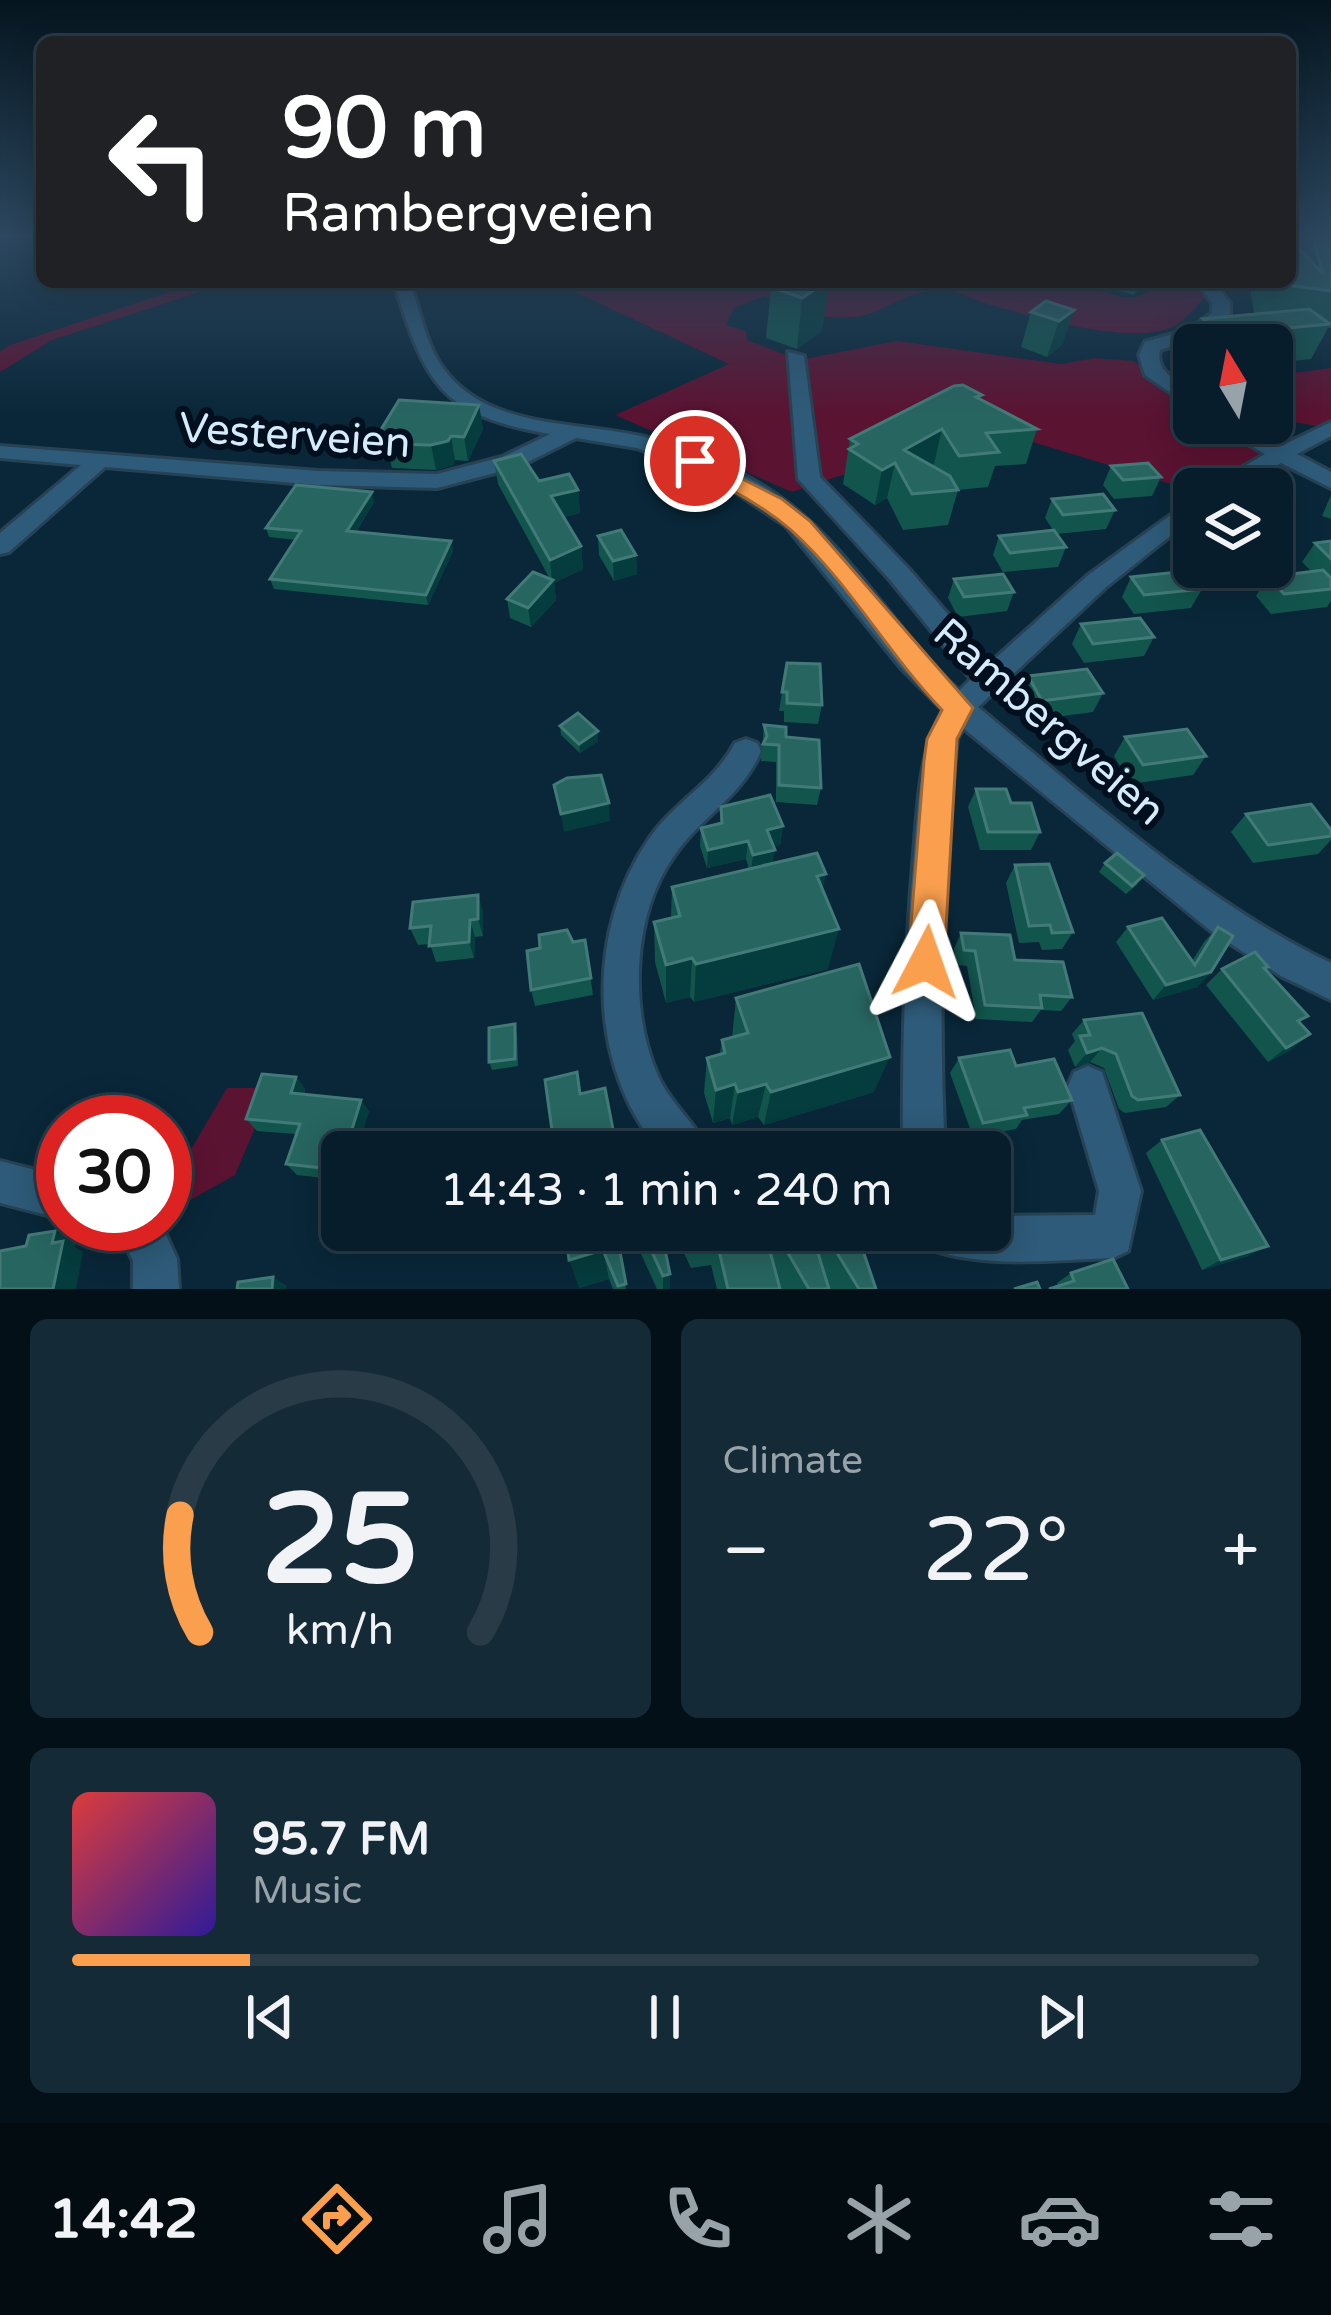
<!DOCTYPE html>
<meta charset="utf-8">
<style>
body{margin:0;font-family:"Varela Round",sans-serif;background:#152a37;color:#f1f3f6;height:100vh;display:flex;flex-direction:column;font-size:45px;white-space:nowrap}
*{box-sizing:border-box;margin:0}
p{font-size:39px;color:#98a2a9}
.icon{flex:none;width:66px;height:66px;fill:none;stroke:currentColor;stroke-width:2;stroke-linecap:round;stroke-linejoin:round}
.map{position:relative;height:1289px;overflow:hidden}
.side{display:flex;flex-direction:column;gap:30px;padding:30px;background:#041018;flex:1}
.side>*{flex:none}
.banner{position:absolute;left:36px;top:36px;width:1260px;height:252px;border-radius:18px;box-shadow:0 6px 30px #0003,0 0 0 3px #283b47;background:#202124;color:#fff;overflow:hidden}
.needle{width:78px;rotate:350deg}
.controls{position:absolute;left:1173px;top:324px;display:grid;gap:24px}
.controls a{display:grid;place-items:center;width:120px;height:120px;border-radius:18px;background:#071d2b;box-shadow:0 6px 30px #0003,0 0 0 3px #283b47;font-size:60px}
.speed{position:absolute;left:36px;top:1095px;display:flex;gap:24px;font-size:60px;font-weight:700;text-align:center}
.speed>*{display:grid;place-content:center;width:156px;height:156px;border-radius:50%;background:#071d2b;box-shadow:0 6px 30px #0003,0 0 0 3px #283b47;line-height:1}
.speed .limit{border:18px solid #d22;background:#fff;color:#111}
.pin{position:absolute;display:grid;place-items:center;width:102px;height:102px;color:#fff;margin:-51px;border:6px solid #fff;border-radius:50%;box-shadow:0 3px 12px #0007}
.me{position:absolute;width:132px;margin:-66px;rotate:4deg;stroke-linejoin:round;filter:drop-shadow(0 0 9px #0008)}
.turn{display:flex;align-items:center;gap:42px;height:252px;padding:0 48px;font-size:54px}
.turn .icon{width:156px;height:156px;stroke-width:2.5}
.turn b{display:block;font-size:84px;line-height:102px}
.big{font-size:90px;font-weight:600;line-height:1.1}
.side .card{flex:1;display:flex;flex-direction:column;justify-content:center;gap:18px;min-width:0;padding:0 42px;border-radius:18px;background:#152a37}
.side .dial{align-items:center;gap:0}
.dial svg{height:312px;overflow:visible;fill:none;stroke:#283b47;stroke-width:7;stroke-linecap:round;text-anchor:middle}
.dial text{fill:#f1f3f6;stroke:none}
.song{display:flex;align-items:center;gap:36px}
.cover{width:144px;height:144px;border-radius:18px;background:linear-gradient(135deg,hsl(0 70% 55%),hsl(250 70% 35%))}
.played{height:12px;border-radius:6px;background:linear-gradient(90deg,#fa9f4e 15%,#283b47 15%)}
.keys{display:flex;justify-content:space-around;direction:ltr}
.heat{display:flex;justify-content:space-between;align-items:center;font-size:66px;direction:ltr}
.side .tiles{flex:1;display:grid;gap:30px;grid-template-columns:1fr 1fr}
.card:last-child{grid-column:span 2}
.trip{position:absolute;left:321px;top:1131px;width:690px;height:120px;border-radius:18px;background:#071d2b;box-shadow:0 6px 30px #0003,0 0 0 3px #283b47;font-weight:600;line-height:120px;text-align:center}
.menu{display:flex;height:192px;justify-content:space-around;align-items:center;background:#030c11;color:#98a2a9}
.menu .icon{width:84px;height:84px}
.menu .selected{color:#fa9f4e}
.menu b{font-size:54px;color:#f1f3f6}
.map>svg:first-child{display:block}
.green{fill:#5b1332}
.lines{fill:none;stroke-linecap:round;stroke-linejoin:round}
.minor-casing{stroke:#264254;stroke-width:6}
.minor{fill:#2e5b79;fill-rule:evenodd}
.wall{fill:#12554d}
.shaded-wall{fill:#053c3d}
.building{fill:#276560;stroke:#427a78;stroke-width:3}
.route{fill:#fa9f4e;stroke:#a26733;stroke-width:3}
.labels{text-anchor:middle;stroke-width:12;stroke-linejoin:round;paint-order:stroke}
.street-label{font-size:42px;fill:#d5ebfc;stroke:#000f1d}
</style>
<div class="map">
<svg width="1331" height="1289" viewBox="0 0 1331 1289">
<rect width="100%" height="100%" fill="#092739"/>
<g class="green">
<polygon points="199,282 231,282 52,340 0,372 0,351 10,345"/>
<path d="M554,282h544l-3,7c29,10 42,15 66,-7h40l9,7c-9,14 -23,31 -38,38 -42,19 -136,-10 -181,-22 -16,-4 -35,-16 -52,-15 -25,2 -39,10 -60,20 -37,17 -82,3 -115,-14l-30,12 -8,17 20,6 1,9 52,20 98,-19 164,23 34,-6 39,3 60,46v16h24l50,34 -52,32 -22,2 -234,-71 -112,53 -56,19 -177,-77 114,-51z"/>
<polygon points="1331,368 1331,421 1316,426 1272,418 1272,376"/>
<polygon points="227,1088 272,1088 235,1175 165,1214 165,1171 183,1163"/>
</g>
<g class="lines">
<g class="minor-casing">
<g id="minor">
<path d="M394,282h16c10,28 15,61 33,86 44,62 136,53 202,69 46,12 94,32 133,59 73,51 116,135 181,195l12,-12 -81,-99 -92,-101 -10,-127 16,4 16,121 88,91 82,95 97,-87 107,-78v19l-89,71 -127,119c107,89 227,196 353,256v37l-50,-24 -69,-44 -249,-204 -6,11c-15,138 -19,275 -12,413h-42c-1,-100 2,-199 11,-298 4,-49 5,-100 29,-144l-41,-41 -116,-143 -67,-45 -82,-33 -61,-10 -58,29 -81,21 -119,-3 -213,-18 -96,85 -9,2v-21l81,-68 -81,-7v-12l318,25 119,3 65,-17 48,-23c-111,-19 -125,-51 -156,-152z"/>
<path d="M1197,282h17l16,21v12l-28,22 -42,13c-5,22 18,31 34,43v16l-49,-34 -6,-20 6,-13 45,-13 22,-16v-10z"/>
<polygon points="1331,422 1331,436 1297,454 1331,472 1331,488 1281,463 1233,489 1205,489 1265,454 1212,423 1238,423 1281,446"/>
<path d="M746,739l11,4 4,8c-19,46 -60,65 -87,105 -42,59 -45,154 -16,220 13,29 39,48 51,76h-48c-74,-85 -75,-222 -12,-313 25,-37 65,-56 86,-96z"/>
<path d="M1088,1066l14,6 39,119 -13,60 -15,7c-63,2 -135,12 -194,-13l-7,-15h78v-14l105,-1 4,-24 -31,-105 6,-14z"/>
<polygon points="0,1161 63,1177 63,1219 0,1203"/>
<polygon points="116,1224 161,1224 177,1259 179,1289 133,1289 133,1261"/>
</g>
</g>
<use href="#minor" class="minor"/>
</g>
<g class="wall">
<polygon points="1297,235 1331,235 1331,328 1328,328 1311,359 1272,363 1272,345 1194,345 1194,360 1187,354 1203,319 1256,314 1254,313 1249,282 1290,282 1293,241"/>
<polygon points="778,282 829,282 822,331 797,349 766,338 771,287"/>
<polygon points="1110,282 1146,282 1134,295 1107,288"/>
<polygon points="1074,310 1062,345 1047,357 1021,347 1031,312"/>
<polygon points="982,395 980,399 1037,429 1026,464 995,466 988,487 958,490 948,525 903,530 887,498 875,505 843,484 850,439"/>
<polygon points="479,405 483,429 468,461 455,460 453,465 436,470 392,468 390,461 383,460 377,436"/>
<polygon points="494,461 539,481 578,490 580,513 564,517 581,546 583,569 554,583 556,600 531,627 510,618 507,599 550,579 498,484"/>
<polygon points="1111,466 1161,477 1152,496 1114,499 1103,485"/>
<polygon points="1331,495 1331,519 1322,516"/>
<polygon points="1052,499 1115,510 1106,529 1057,534 1066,547 1058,567 1003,572 993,555 999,536 1053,530 1045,518"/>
<polygon points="374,502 356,532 451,541 453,551 428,605 274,589 270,579 296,540 269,537 266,528"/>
<polygon points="1272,508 1288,523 1278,539 1272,539"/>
<polygon points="1194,533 1194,567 1210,567 1184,570 1172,554 1181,535"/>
<polygon points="598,536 636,555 637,574 614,581 599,555"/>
<polygon points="1331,541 1331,601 1327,607 1271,614 1256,596 1268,577 1312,572 1302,562 1315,543"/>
<polygon points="1131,577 1202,589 1191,608 1134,614 1122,597"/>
<polygon points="954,579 1014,592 1007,611 958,617 948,598"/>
<polygon points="1081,624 1154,637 1144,656 1084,663 1072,644"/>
<polygon points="787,663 822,705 818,724 784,722 784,711 779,711"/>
<polygon points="1028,676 1103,693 1093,712 1034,720 1020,696"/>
<polygon points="764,725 786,737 821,788 817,805 776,802 776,762 761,761"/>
<polygon points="560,726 598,741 580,753 561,735"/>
<polygon points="1125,737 1206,756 1193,775 1131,784 1114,756"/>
<polygon points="976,789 1011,803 1040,832 1031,850 980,850 968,807"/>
<polygon points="721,807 783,826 780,845 773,846 772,863 823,890 828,969 694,1002 690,997 666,1003 655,962 654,922 671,918 672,887 749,869 746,859 707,868 700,846 701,828 720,823"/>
<polygon points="1246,814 1331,830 1331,840 1318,854 1253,863 1231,832"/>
<polygon points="1105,863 1138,884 1126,894 1099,872"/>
<polygon points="1015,865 1073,932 1062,949 1042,950 1039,942 1019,943 1006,883"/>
<polygon points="478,895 483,913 483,936 475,937 474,958 436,962 430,944 418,945 410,928"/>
<polygon points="1128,927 1192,961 1204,942 1218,927 1211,972 1197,987 1153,1000 1116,942"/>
<polygon points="961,933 1015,960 1072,997 1061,1011 1041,1010 1032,1022 976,1019 967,966 957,965 954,949"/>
<polygon points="585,940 593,995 535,1006 531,990"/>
<polygon points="1222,969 1265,969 1300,1023 1291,1050 1268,1062 1206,985"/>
<polygon points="736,998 874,1092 764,1125 758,1117 732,1125 730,1118 713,1123 704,1093 707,1058 720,1054 722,1040 732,1038"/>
<polygon points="1084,1020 1180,1095 1166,1107 1125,1113 1119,1109 1104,1068 1090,1062 1075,1067 1068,1050 1075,1041 1072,1034"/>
<polygon points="517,1032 518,1066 492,1070 489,1062"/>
<polygon points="959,1058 1016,1066 1072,1100 1059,1114 1022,1120 1016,1129 973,1137 950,1073"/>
<polygon points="296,1077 305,1089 304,1094 361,1100 369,1112 342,1152 342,1180 297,1175 286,1164 296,1134 257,1131 246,1119"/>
<polygon points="1162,1140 1248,1256 1202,1270 1146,1153"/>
<polygon points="616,1230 626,1289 613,1289 609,1279 579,1288"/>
<polygon points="630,1230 661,1230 670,1289 657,1289"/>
<polygon points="673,1230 745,1230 748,1241 769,1248 775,1231 856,1230 876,1289 717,1289 711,1265 691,1268"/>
<polygon points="1071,1273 1128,1289 1058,1286 1057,1283"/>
</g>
<g class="shaded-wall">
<polygon points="826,282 829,282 822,331 797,349 802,298"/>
<polygon points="1139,282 1146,282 1134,295"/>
<polygon points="1074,310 1062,345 1047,357 1059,321"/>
<polygon points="479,405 483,429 468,461 464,437"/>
<polygon points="942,429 934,464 904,480 904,450"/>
<polygon points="451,436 455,460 453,465 436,470 431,445"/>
<polygon points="895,463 887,498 875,505 882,470"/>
<polygon points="578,490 580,513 553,520 551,496"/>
<polygon points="372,492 374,502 350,541 347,531"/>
<polygon points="451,541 453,551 428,605 426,595"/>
<polygon points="581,546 583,569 554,583 556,600 531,627 528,608 552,582 550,560"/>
<polygon points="636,555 637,574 614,581 613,561"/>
<polygon points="598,731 598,741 580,753 579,744"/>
<polygon points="609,803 610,821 564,832 561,814"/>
<polygon points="783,826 780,845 764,848 767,830"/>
<polygon points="748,841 746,859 707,868 708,850"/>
<polygon points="775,850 772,868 751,873 753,855"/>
<polygon points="826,874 817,915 817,876"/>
<polygon points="478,895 483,913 483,936 478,919"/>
<polygon points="470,920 475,937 474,958 469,942"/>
<polygon points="839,929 828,969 694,1002 696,964"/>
<polygon points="692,958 690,997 666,1003 666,965"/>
<polygon points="1211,972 1197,987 1153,1000 1166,985"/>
<polygon points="1310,1034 1291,1050 1268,1062 1286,1048"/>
<polygon points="1102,1048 1090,1062 1075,1067 1087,1053"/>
<polygon points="890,1057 874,1092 764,1125 771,1092"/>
<polygon points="296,1077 305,1089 300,1105 291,1093"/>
<polygon points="735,1084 730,1118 713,1123 716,1090"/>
<polygon points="766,1084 758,1117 732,1125 738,1092"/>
<polygon points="361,1100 369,1112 357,1152 345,1152"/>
<polygon points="615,1140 616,1152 567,1152"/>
<polygon points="55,1231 76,1242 75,1247 83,1252 76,1289 53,1289 52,1243"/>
<polygon points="1268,1246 1248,1256 1202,1270 1221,1260"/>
<polygon points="603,1250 609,1279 579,1288 569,1260"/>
<polygon points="670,1274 670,1289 663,1289 663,1276"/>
<polygon points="273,1277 287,1286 286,1289 272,1289"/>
</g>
<g class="building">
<polygon points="1312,235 1331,235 1331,291 1279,284 1275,282 1290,282 1290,238 1323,274"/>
<polygon points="778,282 826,282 802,298 771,287"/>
<polygon points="1046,301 1074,310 1059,321 1031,312"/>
<polygon points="1309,309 1330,324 1222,334 1203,319"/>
<polygon points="963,385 982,395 976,397 1037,429 986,433 999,452 959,456 942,429 904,450 950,476 958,490 912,494 895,463 882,470 849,449 858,444 850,439 954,386"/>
<polygon points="399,400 479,405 464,437 451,436 448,441 431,445 386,444 390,437 377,436"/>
<polygon points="521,454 539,481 569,474 578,490 551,496 581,546 550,560 494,461"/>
<polygon points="1148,463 1161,477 1123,480 1111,466"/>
<polygon points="296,485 372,492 347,531 451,541 426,595 270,579 301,531 266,528"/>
<polygon points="1103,494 1115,510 1063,515 1052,499"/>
<polygon points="1272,508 1274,508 1288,523 1272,524"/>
<polygon points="621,530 636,555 613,561 598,536"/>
<polygon points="1054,530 1066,547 1010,553 999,536"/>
<polygon points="1194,533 1194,550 1181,535"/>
<polygon points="1331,541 1331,559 1315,543"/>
<polygon points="1323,570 1331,578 1331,589 1284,594 1268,577"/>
<polygon points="1187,571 1202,589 1144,595 1131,577"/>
<polygon points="533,572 553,580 528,608 507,599"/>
<polygon points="1003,574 1014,592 964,597 954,579"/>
<polygon points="1140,618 1154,637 1093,644 1081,624"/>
<polygon points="787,663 820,664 822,705 787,703 787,692 782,692"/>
<polygon points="1087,669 1103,693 1042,701 1028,676"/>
<polygon points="578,713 598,731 579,744 560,726"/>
<polygon points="764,725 786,727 786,737 819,740 821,788 779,785 779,745 763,744 767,736"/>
<polygon points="1187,729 1206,756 1143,765 1125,737"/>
<polygon points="601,775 609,803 561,814 554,785 567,778"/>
<polygon points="976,789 1006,789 1011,803 1031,803 1040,832 988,832"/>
<polygon points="770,795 783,826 767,830 775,850 753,855 748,841 708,850 701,828 722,823 721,807"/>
<polygon points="1311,804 1331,830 1331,836 1268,845 1246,814"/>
<polygon points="817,853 826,874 817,876 839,929 696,964 692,958 666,965 654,922 680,916 672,887"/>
<polygon points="1117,853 1144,875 1132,886 1105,863"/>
<polygon points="1049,864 1073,932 1052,933 1050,925 1029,926 1015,865"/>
<polygon points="478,895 478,919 470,920 469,942 429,946 431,926 410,928 413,902"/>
<polygon points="1162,918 1195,965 1218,927 1233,936 1211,972 1166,985 1128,927"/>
<polygon points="567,930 573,942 585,940 591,978 531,990 527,951 540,948 539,935"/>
<polygon points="961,933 1010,935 1015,960 1063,962 1072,997 1040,995 1042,1008 985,1005 975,951 964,950"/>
<polygon points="1255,952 1268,967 1264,968 1308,1016 1298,1021 1310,1034 1286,1048 1222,969"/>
<polygon points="859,964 890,1057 771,1092 766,1084 738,1092 735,1084 716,1090 707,1058 725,1053 722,1040 748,1033 736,998"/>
<polygon points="1142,1013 1180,1095 1138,1100 1132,1096 1116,1054 1102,1048 1087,1053 1080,1036 1090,1035 1084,1020"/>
<polygon points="515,1024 515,1059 489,1062 489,1028"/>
<polygon points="1010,1050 1016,1066 1054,1059 1072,1100 1024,1108 1027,1115 983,1123 959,1058"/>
<polygon points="577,1072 580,1094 605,1088 615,1140 567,1152 555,1152 545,1080"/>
<polygon points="262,1074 296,1077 291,1093 361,1100 345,1152 342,1152 340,1170 286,1164 300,1124 246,1119"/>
<polygon points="1200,1130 1268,1246 1221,1260 1162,1140"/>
<polygon points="565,1230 616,1230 626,1284 618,1286 603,1250 569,1260"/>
<polygon points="642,1230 661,1230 670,1274 663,1276"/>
<polygon points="688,1230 745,1230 748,1241 766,1236 780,1289 728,1289 716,1238 694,1240"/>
<polygon points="811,1230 829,1289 809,1289 775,1231"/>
<polygon points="823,1230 856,1230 876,1289 859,1289"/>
<polygon points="55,1231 52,1243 63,1241 53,1289 0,1289 0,1251 26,1246 29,1235"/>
<polygon points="1113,1259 1128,1289 1049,1289 1074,1281 1071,1273"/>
<polygon points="273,1277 272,1289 237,1289 238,1282"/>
<polygon points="1037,1282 1040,1289 1014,1289"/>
</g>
<linearGradient id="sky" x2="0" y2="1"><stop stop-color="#05151f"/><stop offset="0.57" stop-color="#2c475f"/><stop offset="1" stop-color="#2c475f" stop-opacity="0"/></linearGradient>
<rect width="1331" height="415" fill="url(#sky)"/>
<path class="route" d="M695,455l87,44 28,22 163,187 -16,31 -13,223 -5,13 -13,5 -13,-5 -5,-13 16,-201 3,-22 15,-29c-54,-56 -93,-128 -151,-180 -31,-27 -68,-44 -104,-64v-9z"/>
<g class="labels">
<g class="street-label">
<text transform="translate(295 434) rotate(4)" y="15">Vesterveien</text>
<text transform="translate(1050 721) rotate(41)" y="15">Rambergveien</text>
</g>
</g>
</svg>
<div class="controls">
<a><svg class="needle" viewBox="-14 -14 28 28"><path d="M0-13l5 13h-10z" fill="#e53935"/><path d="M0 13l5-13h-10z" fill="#98a2a9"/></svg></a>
<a><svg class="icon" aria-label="layers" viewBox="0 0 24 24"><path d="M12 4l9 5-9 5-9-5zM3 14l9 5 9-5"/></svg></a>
</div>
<div class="speed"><div class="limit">30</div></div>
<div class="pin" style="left:695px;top:461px;background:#d93025"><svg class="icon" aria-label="arrive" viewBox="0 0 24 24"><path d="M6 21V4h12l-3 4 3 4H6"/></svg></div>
<svg class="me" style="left:926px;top:962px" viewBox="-20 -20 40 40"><path d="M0-17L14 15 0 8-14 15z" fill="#fa9f4e" stroke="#fff" stroke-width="4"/></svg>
<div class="trip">14:43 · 1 min · 240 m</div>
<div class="banner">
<div class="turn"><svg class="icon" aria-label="left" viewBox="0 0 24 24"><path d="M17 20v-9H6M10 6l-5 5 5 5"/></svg><div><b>90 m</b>Rambergveien</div></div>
</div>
</div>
<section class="side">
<div class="tiles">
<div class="card dial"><svg viewBox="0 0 100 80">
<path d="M14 69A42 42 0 1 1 86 69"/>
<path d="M14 69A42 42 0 0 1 9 39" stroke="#fa9f4e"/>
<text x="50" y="56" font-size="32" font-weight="700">25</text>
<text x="50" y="72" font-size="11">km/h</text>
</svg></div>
<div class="card"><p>Climate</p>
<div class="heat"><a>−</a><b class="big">22°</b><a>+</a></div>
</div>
<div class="card">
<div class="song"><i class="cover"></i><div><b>95.7 FM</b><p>Music</p></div></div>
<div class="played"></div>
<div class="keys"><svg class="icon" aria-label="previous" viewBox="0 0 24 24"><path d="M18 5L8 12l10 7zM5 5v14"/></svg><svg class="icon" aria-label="pause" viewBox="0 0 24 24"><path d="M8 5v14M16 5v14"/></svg><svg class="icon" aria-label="next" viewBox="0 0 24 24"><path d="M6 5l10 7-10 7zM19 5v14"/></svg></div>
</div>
</div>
</section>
<nav class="menu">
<b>14:42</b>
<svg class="icon selected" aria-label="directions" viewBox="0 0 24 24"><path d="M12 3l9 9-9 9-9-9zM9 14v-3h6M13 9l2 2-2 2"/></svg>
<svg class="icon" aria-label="music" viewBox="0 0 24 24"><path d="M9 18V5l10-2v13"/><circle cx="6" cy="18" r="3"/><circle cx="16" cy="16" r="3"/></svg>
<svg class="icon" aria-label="phone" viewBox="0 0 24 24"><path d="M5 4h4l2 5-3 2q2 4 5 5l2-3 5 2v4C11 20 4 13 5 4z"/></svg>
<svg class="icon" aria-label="climate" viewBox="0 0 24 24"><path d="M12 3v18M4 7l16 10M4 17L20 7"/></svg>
<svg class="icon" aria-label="car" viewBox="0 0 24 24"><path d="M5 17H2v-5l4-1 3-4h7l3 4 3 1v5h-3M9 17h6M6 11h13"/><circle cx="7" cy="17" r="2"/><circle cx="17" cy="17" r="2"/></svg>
<svg class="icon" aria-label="filters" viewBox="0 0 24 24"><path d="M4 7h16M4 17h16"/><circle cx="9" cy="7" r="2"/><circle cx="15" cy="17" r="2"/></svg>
</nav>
